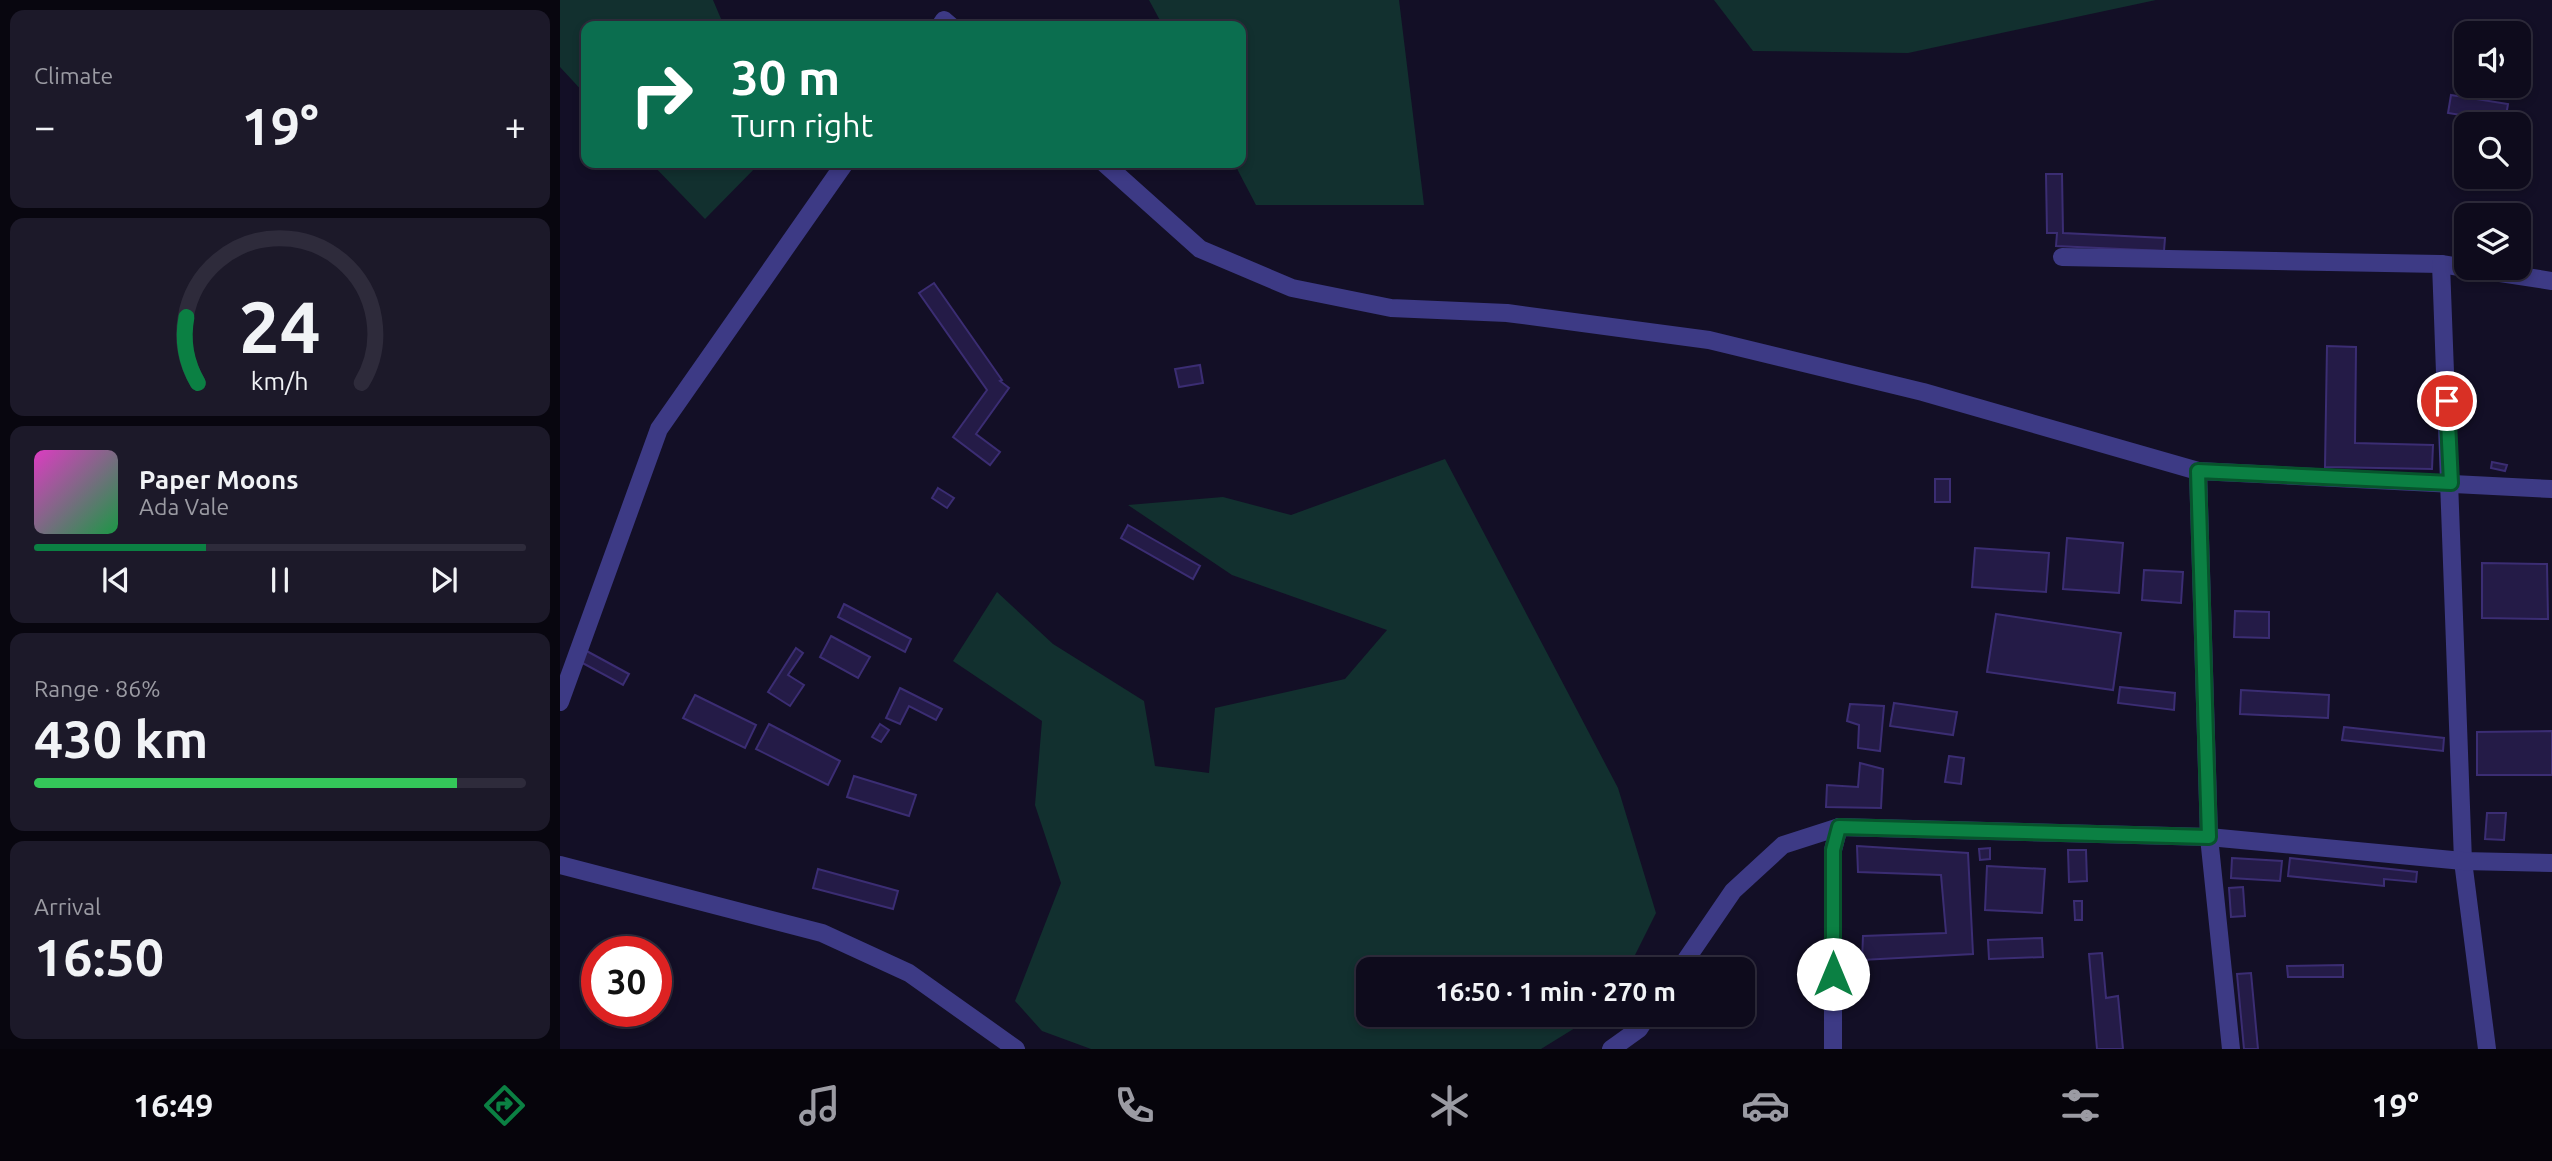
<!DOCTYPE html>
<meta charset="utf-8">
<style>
body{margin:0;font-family:Ubuntu,sans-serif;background:#1c1929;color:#f1f3f6;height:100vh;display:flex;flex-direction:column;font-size:26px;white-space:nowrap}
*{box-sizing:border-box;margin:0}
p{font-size:23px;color:#9b9ba3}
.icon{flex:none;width:38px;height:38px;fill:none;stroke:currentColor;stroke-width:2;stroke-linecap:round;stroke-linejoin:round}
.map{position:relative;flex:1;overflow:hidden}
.details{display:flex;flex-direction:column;gap:10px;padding:10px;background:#08060f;width:560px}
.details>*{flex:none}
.guide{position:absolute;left:21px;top:21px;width:665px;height:147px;border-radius:14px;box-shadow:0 4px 10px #0003,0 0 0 2px #2e2b3b;background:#0b6e4f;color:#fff;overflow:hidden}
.controls{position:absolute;left:1894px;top:21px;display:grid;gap:14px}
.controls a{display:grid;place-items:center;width:77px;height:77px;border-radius:14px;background:#0e0b1c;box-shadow:0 4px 10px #0003,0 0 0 2px #2e2b3b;font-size:35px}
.speed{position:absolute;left:21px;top:936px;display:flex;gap:14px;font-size:35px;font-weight:700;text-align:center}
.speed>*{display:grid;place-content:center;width:91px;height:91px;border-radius:50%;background:#0e0b1c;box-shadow:0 4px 10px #0003,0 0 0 2px #2e2b3b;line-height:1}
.speed .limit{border:10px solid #d22;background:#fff;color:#111}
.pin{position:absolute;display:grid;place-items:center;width:60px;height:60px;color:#fff;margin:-30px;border:4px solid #fff;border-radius:50%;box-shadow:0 2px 7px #0007}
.me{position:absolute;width:77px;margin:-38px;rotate:0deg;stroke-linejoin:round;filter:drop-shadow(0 0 5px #0008)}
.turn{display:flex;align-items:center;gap:24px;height:147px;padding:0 35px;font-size:32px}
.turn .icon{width:91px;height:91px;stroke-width:2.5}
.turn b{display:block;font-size:49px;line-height:60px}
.big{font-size:52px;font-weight:700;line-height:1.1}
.details .card{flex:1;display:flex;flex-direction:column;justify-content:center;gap:10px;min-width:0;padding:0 24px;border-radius:14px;background:#1c1929}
.details .dial{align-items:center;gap:0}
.dial svg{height:182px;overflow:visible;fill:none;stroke:#2e2b3b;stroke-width:7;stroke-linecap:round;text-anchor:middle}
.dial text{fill:#f1f3f6;stroke:none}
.song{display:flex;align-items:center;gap:21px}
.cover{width:84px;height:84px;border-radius:10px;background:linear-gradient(135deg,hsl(310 70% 55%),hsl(140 70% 35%))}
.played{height:7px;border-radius:4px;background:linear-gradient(90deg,#0b8043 35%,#2e2b3b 35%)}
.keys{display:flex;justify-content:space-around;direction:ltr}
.heat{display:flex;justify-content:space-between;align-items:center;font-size:38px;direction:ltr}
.charge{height:10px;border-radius:5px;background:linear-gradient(90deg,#34c759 86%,#2e2b3b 0)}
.trip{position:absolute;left:796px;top:957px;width:399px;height:70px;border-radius:14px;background:#0e0b1c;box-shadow:0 4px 10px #0003,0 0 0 2px #2e2b3b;font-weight:700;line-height:70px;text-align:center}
.dock{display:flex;height:112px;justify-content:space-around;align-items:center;background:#06040b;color:#9b9ba3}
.dock .icon{width:49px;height:49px}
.dock .active{color:#0b8043}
.dock b{font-size:32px;color:#f1f3f6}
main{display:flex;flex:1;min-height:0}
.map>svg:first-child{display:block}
.green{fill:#12302f}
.building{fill:#241b47;stroke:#3b2d73;stroke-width:2}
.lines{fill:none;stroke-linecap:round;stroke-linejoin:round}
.minor{stroke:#3d3a85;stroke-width:18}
.route-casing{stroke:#07532c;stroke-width:18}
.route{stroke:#0b8043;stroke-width:12}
</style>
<main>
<section class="details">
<div class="card"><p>Climate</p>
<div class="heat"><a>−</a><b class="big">19°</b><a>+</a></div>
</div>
<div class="card dial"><svg viewBox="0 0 100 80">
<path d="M14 69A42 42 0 1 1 86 69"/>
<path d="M14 69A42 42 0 0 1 9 40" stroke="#0b8043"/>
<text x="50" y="56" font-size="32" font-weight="700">24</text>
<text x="50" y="72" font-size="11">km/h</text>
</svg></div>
<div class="card">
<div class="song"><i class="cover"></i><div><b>Paper Moons</b><p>Ada Vale</p></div></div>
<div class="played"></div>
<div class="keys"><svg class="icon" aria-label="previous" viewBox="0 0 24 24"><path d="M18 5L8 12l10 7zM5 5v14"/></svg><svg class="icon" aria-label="pause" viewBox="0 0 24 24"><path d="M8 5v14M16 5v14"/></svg><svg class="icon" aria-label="next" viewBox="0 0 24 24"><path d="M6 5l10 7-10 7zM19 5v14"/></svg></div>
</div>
<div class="card"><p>Range · 86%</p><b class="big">430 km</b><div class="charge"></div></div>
<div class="card"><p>Arrival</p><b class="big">16:50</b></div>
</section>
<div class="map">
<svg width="1992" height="1049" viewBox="0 0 1992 1049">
<rect width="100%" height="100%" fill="#130f26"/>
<g class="green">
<polygon points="0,0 153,0 164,26 26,26 26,95 0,67"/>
<polygon points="589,0 839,0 864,205 696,205 674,163 681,163 681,26 603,26"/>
<polygon points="1154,0 1596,0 1348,53 1193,51"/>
<polygon points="91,163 200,163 145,219"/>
<polygon points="885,459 1058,788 1096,913 1068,969 808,970 808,1015 1036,1015 981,1049 531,1049 482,1031 455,1001 501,883 475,805 482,721 393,661 437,592 493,644 584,701 595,766 649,773 655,708 785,679 827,630 672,575 568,505 663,497 731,515"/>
</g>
<g class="building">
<polygon points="1891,95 1948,104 1945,122 1888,113"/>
<polygon points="1486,174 1502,174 1503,233 1605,238 1604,251 1496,246 1497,233 1487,233"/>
<polygon points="374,283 442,380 440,381 449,388 416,434 440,452 430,465 393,437 427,390 359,293"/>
<polygon points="1767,346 1796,347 1795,443 1873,445 1872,469 1765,467"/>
<polygon points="640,365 643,383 619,387 615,369"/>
<polygon points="1932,462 1947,465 1945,471 1931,468"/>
<rect x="1375" y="479" width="15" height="23"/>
<polygon points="378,488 394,498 387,508 372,498"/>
<polygon points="568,525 640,566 633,579 561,538"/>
<polygon points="1507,538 1563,543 1559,593 1503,589"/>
<polygon points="1415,548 1489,553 1486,592 1412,587"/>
<polygon points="1922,563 1987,564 1988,619 1922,618"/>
<polygon points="1584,570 1623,572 1621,603 1582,600"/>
<polygon points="284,604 351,639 345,652 278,617"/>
<polygon points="1675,611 1709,612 1709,638 1674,637"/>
<polygon points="1436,614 1561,633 1553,690 1427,672"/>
<polygon points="271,636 310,657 298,678 260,657"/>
<polygon points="236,648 243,653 228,675 244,685 230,706 208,692"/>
<polygon points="23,649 69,674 63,685 17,660"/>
<polygon points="1560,687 1615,693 1614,710 1558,703"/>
<polygon points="340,688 382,709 376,720 349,706 340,724 326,718"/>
<polygon points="1681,690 1769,695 1768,718 1680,714"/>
<polygon points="135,695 196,725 185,748 123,718"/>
<polygon points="1334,703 1397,712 1393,735 1330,726"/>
<polygon points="1290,704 1324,706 1320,751 1298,748 1299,725 1287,721"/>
<polygon points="209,724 280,761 268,785 196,749"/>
<polygon points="320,724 329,730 321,742 312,737"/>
<polygon points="1784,727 1884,738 1883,751 1782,740"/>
<polygon points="1992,731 1992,775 1917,775 1917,732"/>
<polygon points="1389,756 1404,758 1401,784 1385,782"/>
<polygon points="1300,763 1323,769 1321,808 1266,807 1267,785 1298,787"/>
<polygon points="294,776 356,795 349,816 287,797"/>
<polygon points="1927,813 1946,813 1944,840 1925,839"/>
<polygon points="1297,846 1408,853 1413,954 1302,960 1303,936 1386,933 1381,875 1298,872"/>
<polygon points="1430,848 1430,859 1420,860 1419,849"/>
<polygon points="1508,850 1526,850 1527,881 1509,882"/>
<polygon points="1672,858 1722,861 1720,881 1671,878"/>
<polygon points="1730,858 1857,872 1856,882 1824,879 1824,886 1728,876"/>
<polygon points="1427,866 1485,869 1482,913 1425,910"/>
<polygon points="258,869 338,891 333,909 253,888"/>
<polygon points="1683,887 1685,916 1671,917 1669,888"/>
<polygon points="1514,901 1522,901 1522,920 1515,920"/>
<polygon points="1482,938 1483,957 1429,959 1428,940"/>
<polygon points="1542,953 1546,998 1558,996 1563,1049 1537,1049 1529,954"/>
<polygon points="1783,965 1783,977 1728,977 1727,966"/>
<polygon points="1691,973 1698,1049 1684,1049 1677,974"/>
</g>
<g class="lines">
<g class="minor">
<polyline points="380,26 384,20 391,26"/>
<polyline points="544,163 640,249 732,288 831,308 947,313 1149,340 1363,392 1638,471 1992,489"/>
<polyline points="1502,257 1881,264 1906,268"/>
<polyline points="1881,264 1903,861 1927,1049"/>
<polyline points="1907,268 1992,281"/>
<polyline points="1638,471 1649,837 1671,1049"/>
<polyline points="0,702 99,429 285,163"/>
<polyline points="0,865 262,933 349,973 456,1049"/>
<polyline points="1119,970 1173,891 1223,845 1279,827 1649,837 1903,861 1992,863"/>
<polyline points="1051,1049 1079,1029 1088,1015"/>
<polyline points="1273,1049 1273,850 1279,827"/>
</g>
</g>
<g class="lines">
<g class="route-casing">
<polyline id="route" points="1273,974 1273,850 1279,827 1649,837 1638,471 1891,483 1887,401"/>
</g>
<use href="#route" class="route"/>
</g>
</svg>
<div class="controls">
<a><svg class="icon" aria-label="sound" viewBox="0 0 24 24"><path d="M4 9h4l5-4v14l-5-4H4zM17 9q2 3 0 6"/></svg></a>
<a><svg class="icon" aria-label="search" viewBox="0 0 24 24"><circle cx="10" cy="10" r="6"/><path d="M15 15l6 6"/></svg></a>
<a><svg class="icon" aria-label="layers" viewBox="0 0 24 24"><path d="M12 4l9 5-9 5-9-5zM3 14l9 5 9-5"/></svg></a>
</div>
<div class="speed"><div class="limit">30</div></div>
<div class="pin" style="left:1887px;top:401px;background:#d93025"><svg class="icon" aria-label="arrive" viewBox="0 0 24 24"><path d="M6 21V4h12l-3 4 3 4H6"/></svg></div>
<svg class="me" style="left:1273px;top:974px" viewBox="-20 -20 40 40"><circle r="19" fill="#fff"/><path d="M0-13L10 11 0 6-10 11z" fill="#0b8043"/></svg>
<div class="trip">16:50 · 1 min · 270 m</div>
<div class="guide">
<div class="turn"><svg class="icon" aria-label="right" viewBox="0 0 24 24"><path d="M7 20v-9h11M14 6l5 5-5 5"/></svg><div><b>30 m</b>Turn right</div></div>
</div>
</div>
</main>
<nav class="dock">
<b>16:49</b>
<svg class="icon active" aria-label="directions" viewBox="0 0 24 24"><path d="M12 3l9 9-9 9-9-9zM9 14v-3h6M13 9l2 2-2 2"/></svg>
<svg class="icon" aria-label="music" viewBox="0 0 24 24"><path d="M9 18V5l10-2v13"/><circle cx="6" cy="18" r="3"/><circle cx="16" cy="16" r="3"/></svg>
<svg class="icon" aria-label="phone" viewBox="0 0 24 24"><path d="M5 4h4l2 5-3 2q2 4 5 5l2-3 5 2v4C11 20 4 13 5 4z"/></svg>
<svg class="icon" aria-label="climate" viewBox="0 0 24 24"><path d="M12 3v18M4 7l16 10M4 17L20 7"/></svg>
<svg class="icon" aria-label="car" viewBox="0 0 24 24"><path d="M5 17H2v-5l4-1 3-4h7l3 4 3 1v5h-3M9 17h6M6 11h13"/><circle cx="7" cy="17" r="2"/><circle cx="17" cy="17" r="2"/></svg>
<svg class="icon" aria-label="filters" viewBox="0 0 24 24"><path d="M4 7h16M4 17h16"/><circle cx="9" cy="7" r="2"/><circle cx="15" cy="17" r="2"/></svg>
<b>19°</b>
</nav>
